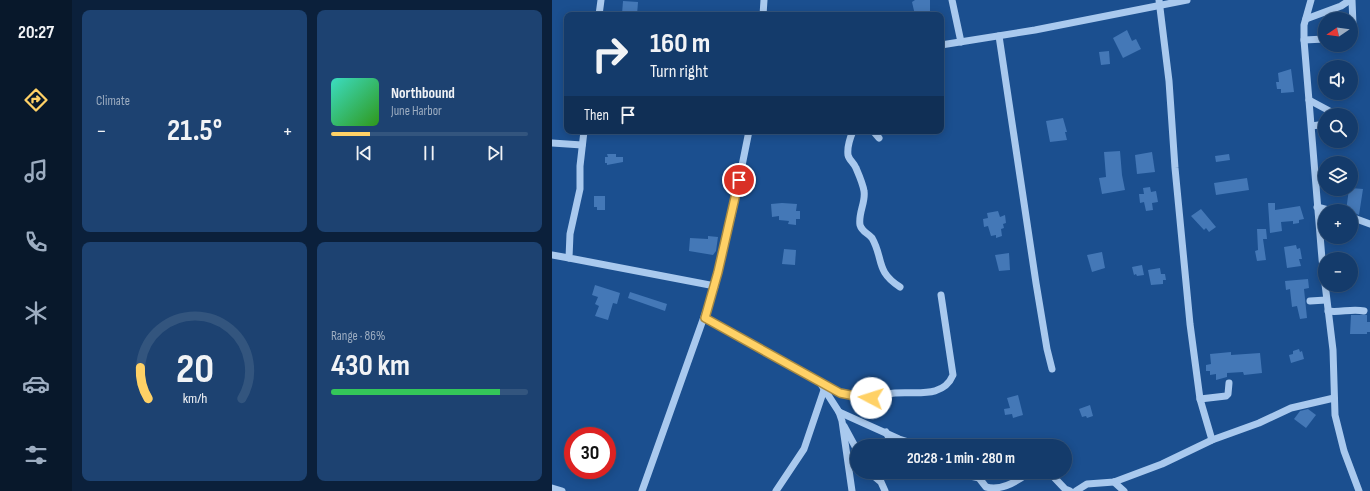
<!DOCTYPE html>
<meta charset="utf-8">
<style>
body{margin:0;font-family:"Sofia Sans Condensed",sans-serif;background:#1d4271;color:#f1f3f6;height:100vh;display:flex;flex-direction:column;font-size:15px;white-space:nowrap}
*{box-sizing:border-box;margin:0}
p{font-size:13px;color:#9dadc1}
.icon{flex:none;width:22px;height:22px;fill:none;stroke:currentColor;stroke-width:2;stroke-linecap:round;stroke-linejoin:round}
.map{position:relative;flex:1;overflow:hidden}
.side{display:flex;flex-direction:column;gap:10px;padding:10px;background:#0b203b;width:480px}
.side>*{flex:none}
.hud{position:absolute;left:12px;top:12px;width:380px;height:122px;border-radius:8px;box-shadow:0 2px 10px #0003,0 0 0 1px #33557e;background:#143b6b;color:#f1f3f6;overflow:hidden}
.needle{width:26px;rotate:257deg}
.buttons{position:absolute;left:766px;top:12px;display:grid;gap:8px}
.buttons a{display:grid;place-items:center;width:40px;height:40px;border-radius:50%;background:#143b6b;box-shadow:0 2px 10px #0003,0 0 0 1px #33557e;font-size:20px}
.speed{position:absolute;left:12px;top:427px;display:flex;gap:8px;font-size:20px;font-weight:700;text-align:center}
.speed>*{display:grid;place-content:center;width:52px;height:52px;border-radius:50%;background:#143b6b;box-shadow:0 2px 10px #0003,0 0 0 1px #33557e;line-height:1}
.speed .limit{border:6px solid #d22;background:#fff;color:#111}
.pin{position:absolute;display:grid;place-items:center;width:34px;height:34px;color:#fff;margin:-17px;border:2px solid #fff;border-radius:50%;box-shadow:0 1px 4px #0007}
.me{position:absolute;width:44px;margin:-22px;rotate:275deg;stroke-linejoin:round;filter:drop-shadow(0 0 3px #0008)}
.turn{display:flex;align-items:center;gap:14px;height:84px;padding:0 20px;font-size:18px}
.turn .icon{width:52px;height:52px;stroke-width:2.5}
.turn b{display:block;font-size:28px;line-height:34px}
.then{display:flex;align-items:center;height:38px;padding:0 20px;background:#0003;gap:8px;font-size:15px}
.big{font-size:30px;font-weight:700;line-height:1.1}
.side .widget{flex:1;display:flex;flex-direction:column;justify-content:center;gap:6px;min-width:0;padding:0 14px;border-radius:8px;background:#1d4271}
.side .dial{align-items:center;gap:0}
.dial svg{height:104px;overflow:visible;fill:none;stroke:#33557e;stroke-width:7;stroke-linecap:round;text-anchor:middle}
.dial text{fill:#f1f3f6;stroke:none}
.song{display:flex;align-items:center;gap:12px}
.cover{width:48px;height:48px;border-radius:6px;background:linear-gradient(135deg,hsl(170 70% 55%),hsl(110 70% 35%))}
.played{height:4px;border-radius:2px;background:linear-gradient(90deg,#ffd166 20%,#33557e 20%)}
.keys{display:flex;justify-content:space-around;direction:ltr}
.heat{display:flex;justify-content:space-between;align-items:center;font-size:22px;direction:ltr}
.charge{height:6px;border-radius:3px;background:linear-gradient(90deg,#34c759 86%,#33557e 0)}
.side .tiles{flex:1;display:grid;gap:10px;grid-template-columns:repeat(2,1fr)}
.trip{position:absolute;left:298px;top:439px;width:222px;height:40px;border-radius:20px;background:#143b6b;box-shadow:0 2px 10px #0003,0 0 0 1px #33557e;font-weight:700;line-height:40px;text-align:center}
main{display:flex;flex:1;min-height:0}
.tab-bar{display:flex;flex-direction:column;width:72px;justify-content:space-around;align-items:center;background:#08182b;color:#9dadc1}
.tab-bar .icon{width:28px;height:28px}
.tab-bar .active{color:#ffd166}
.tab-bar b{font-size:18px;color:#f1f3f6}
.map>svg:first-child{display:block}
.building{fill:#4478b7}
.lines{fill:none;stroke-linecap:round;stroke-linejoin:round}
.minor{stroke:#a9c9ee;stroke-width:7}
.route-casing{stroke:#a68842;stroke-width:10}
.route{stroke:#ffd166;stroke-width:7}
</style>
<main>
<nav class="tab-bar">
<b>20:27</b>
<svg class="icon active" aria-label="directions" viewBox="0 0 24 24"><path d="M12 3l9 9-9 9-9-9zM9 14v-3h6M13 9l2 2-2 2"/></svg>
<svg class="icon" aria-label="music" viewBox="0 0 24 24"><path d="M9 18V5l10-2v13"/><circle cx="6" cy="18" r="3"/><circle cx="16" cy="16" r="3"/></svg>
<svg class="icon" aria-label="phone" viewBox="0 0 24 24"><path d="M5 4h4l2 5-3 2q2 4 5 5l2-3 5 2v4C11 20 4 13 5 4z"/></svg>
<svg class="icon" aria-label="climate" viewBox="0 0 24 24"><path d="M12 3v18M4 7l16 10M4 17L20 7"/></svg>
<svg class="icon" aria-label="car" viewBox="0 0 24 24"><path d="M5 17H2v-5l4-1 3-4h7l3 4 3 1v5h-3M9 17h6M6 11h13"/><circle cx="7" cy="17" r="2"/><circle cx="17" cy="17" r="2"/></svg>
<svg class="icon" aria-label="filters" viewBox="0 0 24 24"><path d="M4 7h16M4 17h16"/><circle cx="9" cy="7" r="2"/><circle cx="15" cy="17" r="2"/></svg>
</nav>
<section class="side">
<div class="tiles">
<div class="widget"><p>Climate</p>
<div class="heat"><a>−</a><b class="big">21.5°</b><a>+</a></div>
</div>
<div class="widget">
<div class="song"><i class="cover"></i><div><b>Northbound</b><p>June Harbor</p></div></div>
<div class="played"></div>
<div class="keys"><svg class="icon" aria-label="previous" viewBox="0 0 24 24"><path d="M18 5L8 12l10 7zM5 5v14"/></svg><svg class="icon" aria-label="pause" viewBox="0 0 24 24"><path d="M8 5v14M16 5v14"/></svg><svg class="icon" aria-label="next" viewBox="0 0 24 24"><path d="M6 5l10 7-10 7zM19 5v14"/></svg></div>
</div>
<div class="widget dial"><svg viewBox="0 0 100 80">
<path d="M14 69A42 42 0 1 1 86 69"/>
<path d="M14 69A42 42 0 0 1 8 45" stroke="#ffd166"/>
<text x="50" y="56" font-size="32" font-weight="700">20</text>
<text x="50" y="72" font-size="11">km/h</text>
</svg></div>
<div class="widget"><p>Range · 86%</p><b class="big">430 km</b><div class="charge"></div></div>
</div>
</section>
<div class="map">
<svg width="818" height="491" viewBox="0 0 818 491">
<rect width="100%" height="100%" fill="#1b4f8f"/>
<g class="building">
<polygon points="363,0 378,0 378,15 363,15 360,2"/>
<polygon points="71,1 86,2 85,15 70,14"/>
<polygon points="575,30 580,41 584,39 589,49 571,58 561,38"/>
<polygon points="557,51 558,64 549,65 547,52"/>
<polygon points="739,69 742,92 729,93 729,89 725,89 724,82 727,82 726,73"/>
<polygon points="511,118 515,132 513,132 515,140 498,142 494,121"/>
<polygon points="568,151 570,175 573,190 550,194 547,178 554,177 552,152"/>
<polygon points="600,152 603,172 585,174 583,155"/>
<polygon points="55,154 64,154 64,157 71,157 71,162 55,165 55,163 53,163 53,157 56,157"/>
<polygon points="677,154 678,160 664,162 663,156"/>
<polygon points="695,178 697,190 664,195 662,183"/>
<polygon points="598,187 599,192 604,191 606,202 600,203 601,210 594,211 592,202 588,203 587,194 592,194 591,188"/>
<polygon points="799,188 811,189 807,215 799,211 794,211 797,189"/>
<polygon points="42,196 53,196 53,210 45,210 45,207 42,207"/>
<polygon points="230,203 245,204 244,211 248,211 248,219 244,219 244,225 236,224 237,221 227,220 227,216 220,217 219,204"/>
<polygon points="716,203 723,203 723,210 748,206 752,219 747,220 747,223 741,224 741,221 729,222 730,231 718,233"/>
<polygon points="649,209 664,227 657,232 654,228 652,230 639,216"/>
<polygon points="446,211 448,217 453,215 454,223 451,224 452,228 449,229 450,236 444,238 444,235 439,236 436,226 432,227 431,219 436,218 435,213"/>
<polygon points="705,229 714,229 715,239 711,239 714,260 705,261 703,251 706,250"/>
<polygon points="156,236 166,237 164,251 161,255 137,251 138,238 156,239"/>
<polygon points="744,245 745,249 748,248 750,259 747,259 749,266 735,268 732,247"/>
<polygon points="232,249 244,250 243,265 230,264"/>
<polygon points="550,252 553,268 540,272 535,255"/>
<polygon points="457,253 458,270 447,271 443,255"/>
<polygon points="590,265 592,275 585,276 584,274 582,275 580,267"/>
<polygon points="608,268 609,274 613,274 614,280 611,280 611,284 599,285 596,270"/>
<polygon points="756,279 757,288 752,289 755,318 748,319 745,306 740,307 738,289 734,290 733,281"/>
<polygon points="43,285 68,293 65,304 61,303 56,320 43,316 47,306 43,304 46,297 40,295"/>
<polygon points="78,292 115,304 113,311 76,298"/>
<polygon points="799,315 815,315 815,322 818,322 818,332 815,332 815,334 798,334"/>
<polygon points="747,349 748,352 750,351 752,359 739,363 737,355 741,354 741,351"/>
<polygon points="679,352 679,355 708,353 710,373 692,375 691,372 675,373 675,377 664,380 664,374 658,375 658,371 654,371 654,365 659,364 658,354"/>
<polygon points="466,395 471,415 461,418 460,414 453,415 452,409 458,408 455,398"/>
<polygon points="538,405 541,416 535,418 534,416 530,417 527,409"/>
<polygon points="756,409 764,415 754,428 742,419 748,411"/>
</g>
<g class="lines">
<g class="minor">
<polyline points="400,0 409,42"/>
<polyline points="607,0 617,81 623,168 638,324 648,399 660,440"/>
<polyline points="759,0 752,25 752,40 770,259 781,350 783,415 792,451 807,491"/>
<polyline points="47,15 49,0"/>
<polyline points="211,15 212,0"/>
<polyline points="754,19 789,6 798,0"/>
<polyline points="799,30 801,25 800,0"/>
<polyline points="447,36 484,283 495,349 500,369"/>
<polyline points="752,40 773,39"/>
<polyline points="389,45 483,30 635,0"/>
<polyline points="757,100 785,115"/>
<polyline points="760,126 773,124"/>
<polyline points="32,131 28,166 28,189 18,234 17,258 163,286"/>
<path d="M301,131c-3,7 -6,16 -5,24 1,5 6,8 8,13 3,7 7,16 8,23 2,11 -6,22 -4,34 2,7 8,8 12,13 12,21 3,33 28,49"/>
<polyline points="321,131 327,138"/>
<polyline points="0,143 30,145"/>
<polyline points="765,207 780,211"/>
<polyline points="799,217 818,224"/>
<polyline points="0,255 17,258"/>
<polyline points="758,301 774,300"/>
<path d="M776,311c12,2 24,-3 36,0"/>
<polyline points="153,318 267,381 287,412 290,421 300,491"/>
<path d="M270,383c8,4 16,10 25,12 17,5 31,0 48,-2 20,-2 48,6 58,-18l-12,-80"/>
<polyline points="648,399 674,396 676,394 677,383"/>
<polyline points="287,412 347,439 369,446"/>
<polyline points="292,426 305,450"/>
<polyline points="334,432 341,446"/>
<polyline points="317,472 329,482 333,491"/>
<polyline points="367,472 375,472"/>
<path d="M402,472l25,6 7,9c15,4 32,-6 43,-15"/>
<polyline points="497,472 513,489 518,491"/>
<polyline points="562,482 572,491"/>
<polyline points="0,488 10,491"/>
<polyline points="90,491 163,286 180,215 197,131"/>
<polyline points="224,491 252,449 273,387"/>
<polyline points="524,491 535,484 562,482 610,464 660,440 707,423 739,408 782,398"/>
</g>
</g>
<g class="lines">
<g class="route-casing">
<polyline id="route" points="187,180 166,272 153,318 288,393 303,396 319,398"/>
</g>
<use href="#route" class="route"/>
</g>
</svg>
<div class="buttons">
<a><svg class="needle" viewBox="-14 -14 28 28"><path d="M0-13l5 13h-10z" fill="#e53935"/><path d="M0 13l5-13h-10z" fill="#9dadc1"/></svg></a>
<a><svg class="icon" aria-label="sound" viewBox="0 0 24 24"><path d="M4 9h4l5-4v14l-5-4H4zM17 9q2 3 0 6"/></svg></a>
<a><svg class="icon" aria-label="search" viewBox="0 0 24 24"><circle cx="10" cy="10" r="6"/><path d="M15 15l6 6"/></svg></a>
<a><svg class="icon" aria-label="layers" viewBox="0 0 24 24"><path d="M12 4l9 5-9 5-9-5zM3 14l9 5 9-5"/></svg></a>
<a>+</a>
<a>−</a>
</div>
<div class="speed"><div class="limit">30</div></div>
<div class="pin" style="left:187px;top:180px;background:#d93025"><svg class="icon" aria-label="arrive" viewBox="0 0 24 24"><path d="M6 21V4h12l-3 4 3 4H6"/></svg></div>
<svg class="me" style="left:319px;top:398px" viewBox="-20 -20 40 40"><circle r="19" fill="#fff"/><path d="M0-13L10 11 0 6-10 11z" fill="#ffd166"/></svg>
<div class="trip">20:28 · 1 min · 280 m</div>
<div class="hud">
<div class="turn"><svg class="icon" aria-label="right" viewBox="0 0 24 24"><path d="M7 20v-9h11M14 6l5 5-5 5"/></svg><div><b>160 m</b>Turn right</div></div>
<div class="then">Then<svg class="icon" aria-label="arrive" viewBox="0 0 24 24"><path d="M6 21V4h12l-3 4 3 4H6"/></svg></div>
</div>
</div>
</main>
